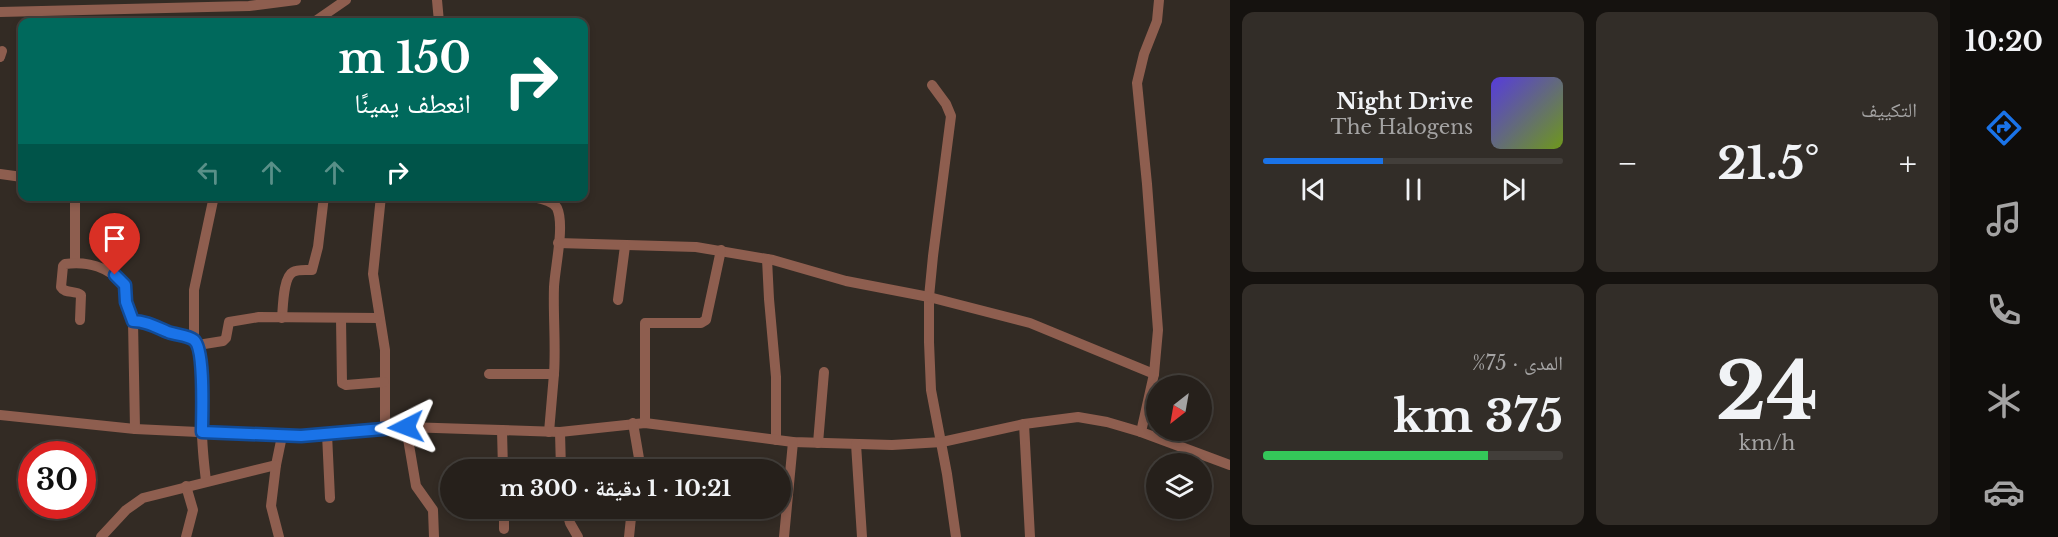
<!DOCTYPE html>
<html lang="ar">
<meta charset="utf-8">
<style>
body{margin:0;font-family:"Libre Baskerville","Noto Naskh Arabic",serif;background:#322d28;color:#f1f3f6;direction:rtl;height:100vh;display:flex;flex-direction:column;font-size:22px;white-space:nowrap}
*{box-sizing:border-box;margin:0}
p{font-size:20px;color:#a4a3a3}
.icon{flex:none;width:33px;height:33px;fill:none;stroke:currentColor;stroke-width:2;stroke-linecap:round;stroke-linejoin:round}
.map{position:relative;flex:1;overflow:hidden;direction:ltr}
.sheet{display:flex;flex-direction:column;gap:12px;padding:12px;background:#15120f;width:720px}
.sheet>*{flex:none}
.banner{position:absolute;left:18px;top:18px;width:570px;height:183px;border-radius:12px;box-shadow:0 3px 9px #0003,0 0 0 2px #423e3a;direction:rtl;background:#00695c;color:#fff;overflow:hidden}
.needle{width:39px;rotate:211deg}
.tools{position:absolute;left:1146px;top:375px;display:grid;gap:12px}
.tools a{display:grid;place-items:center;width:66px;height:66px;border-radius:50%;background:#26201b;box-shadow:0 3px 9px #0003,0 0 0 2px #423e3a;font-size:30px}
.speed{position:absolute;left:18px;top:441px;display:flex;gap:12px;font-size:30px;font-weight:700;text-align:center}
.speed>*{display:grid;place-content:center;width:78px;height:78px;border-radius:50%;background:#26201b;box-shadow:0 3px 9px #0003,0 0 0 2px #423e3a;line-height:1}
.speed .limit{border:9px solid #d22;background:#fff;color:#111}
.pin{position:absolute;display:grid;place-items:center;width:51px;height:51px;color:#fff;margin:-62px -26px;border-radius:50% 50% 50% 0;rotate:-45deg;box-shadow:0 0 6px #0007}
.pin .icon{rotate:45deg}
.me{position:absolute;width:66px;margin:-33px;rotate:267deg;stroke-linejoin:round;filter:drop-shadow(0 0 4px #0008)}
.turn{display:flex;align-items:center;gap:21px;height:126px;padding:0 18px;font-size:27px}
.turn .icon{width:78px;height:78px;stroke-width:2.5}
.turn b{display:block;font-size:42px;line-height:51px}
.lanes{display:flex;align-items:center;height:57px;padding:0 18px;background:#0003;justify-content:center;gap:30px;direction:ltr}
.lanes .off{opacity:.35}
.big{font-size:45px;font-weight:700;line-height:1.1}
.sheet .tile{flex:1;display:flex;flex-direction:column;justify-content:center;gap:9px;min-width:0;padding:0 21px;border-radius:12px;background:#322d28}
.sheet .dial{align-items:center;gap:0}
.dial b{font-size:78px;line-height:1}
.song{display:flex;align-items:center;gap:18px}
.cover{width:72px;height:72px;border-radius:9px;background:linear-gradient(135deg,hsl(250 70% 55%),hsl(80 70% 35%))}
.played{height:6px;border-radius:3px;background:linear-gradient(90deg,#1a73e8 40%,#423e3a 40%)}
.keys{display:flex;justify-content:space-around;direction:ltr}
.heat{display:flex;justify-content:space-between;align-items:center;font-size:33px;direction:ltr}
.charge{height:9px;border-radius:4px;background:linear-gradient(90deg,#34c759 75%,#423e3a 0)}
.sheet .tiles{flex:1;display:grid;gap:12px;grid-template-columns:repeat(2,1fr)}
.trip{position:absolute;left:440px;top:459px;width:351px;height:60px;border-radius:30px;background:#26201b;box-shadow:0 3px 9px #0003,0 0 0 2px #423e3a;font-weight:700;line-height:60px;text-align:center;direction:rtl}
main{display:flex;flex:1;min-height:0}
.tab-bar{display:flex;flex-direction:column;width:108px;justify-content:space-around;align-items:center;background:#0f0d0b;color:#a4a3a3}
.tab-bar .icon{width:42px;height:42px}
.tab-bar .active{color:#1a73e8}
.tab-bar b{font-size:27px;color:#f1f3f6}
.map>svg:first-child{display:block}
.lines{fill:none;stroke-linecap:round;stroke-linejoin:round}
.minor{stroke:#8e5e4f;stroke-width:10}
.route-casing{stroke:#114b97;stroke-width:15}
.route{stroke:#1a73e8;stroke-width:10}
</style>
<main>
<nav class="tab-bar">
<b>10:20</b>
<svg class="icon active" aria-label="directions" viewBox="0 0 24 24"><path d="M12 3l9 9-9 9-9-9zM9 14v-3h6M13 9l2 2-2 2"/></svg>
<svg class="icon" aria-label="music" viewBox="0 0 24 24"><path d="M9 18V5l10-2v13"/><circle cx="6" cy="18" r="3"/><circle cx="16" cy="16" r="3"/></svg>
<svg class="icon" aria-label="phone" viewBox="0 0 24 24"><path d="M5 4h4l2 5-3 2q2 4 5 5l2-3 5 2v4C11 20 4 13 5 4z"/></svg>
<svg class="icon" aria-label="climate" viewBox="0 0 24 24"><path d="M12 3v18M4 7l16 10M4 17L20 7"/></svg>
<svg class="icon" aria-label="car" viewBox="0 0 24 24"><path d="M5 17H2v-5l4-1 3-4h7l3 4 3 1v5h-3M9 17h6M6 11h13"/><circle cx="7" cy="17" r="2"/><circle cx="17" cy="17" r="2"/></svg>
</nav>
<section class="sheet">
<div class="tiles">
<div class="tile"><p>التكييف</p>
<div class="heat"><a>−</a><b class="big">21.5°</b><a>+</a></div>
</div>
<div class="tile">
<div class="song"><i class="cover"></i><div><b>Night Drive</b><p>The Halogens</p></div></div>
<div class="played"></div>
<div class="keys"><svg class="icon" aria-label="previous" viewBox="0 0 24 24"><path d="M18 5L8 12l10 7zM5 5v14"/></svg><svg class="icon" aria-label="pause" viewBox="0 0 24 24"><path d="M8 5v14M16 5v14"/></svg><svg class="icon" aria-label="next" viewBox="0 0 24 24"><path d="M6 5l10 7-10 7zM19 5v14"/></svg></div>
</div>
<div class="tile dial"><b>24</b><p>km/h</p></div>
<div class="tile"><p>المدى · 75%</p><b class="big">375 km</b><div class="charge"></div></div>
</div>
</section>
<div class="map">
<svg width="1230" height="537" viewBox="0 0 1230 537">
<rect width="100%" height="100%" fill="#332b24"/>
<g class="lines">
<g class="minor">
<polyline points="437,0 439,22"/>
<polyline points="0,12 249,6 296,0"/>
<polyline points="314,22 346,0"/>
<polyline points="0,57 2,51"/>
<polyline points="932,85 946,104 951,116 933,256 929,297 929,342 931,390 947,474 956,537"/>
<polyline points="0,174 22,177"/>
<polyline points="381,196 373,274 385,350 385,427"/>
<path d="M528,196c9,2 24,3 29,12 8,17 -2,59 -3,79 -1,29 2,58 0,87"/>
<polyline points="558,243 696,247 773,260 846,281 929,297 1030,323 1154,374"/>
<polyline points="767,259 769,299 776,377 776,440"/>
<polyline points="75,263 75,196"/>
<polyline points="618,300 625,246"/>
<path d="M282,318c1,-11 1,-41 11,-46 5,-3 13,-2 19,-2l6,-23 6,-51"/>
<polyline points="341,319 342,383 346,385 384,382"/>
<path d="M80,320l1,-25c-6,-5 -16,-1 -20,-8l2,-21 2,-2c24,-3 43,3 60,21l1,17 7,19"/>
<polyline points="198,345 223,341 226,338 229,322 259,317 379,318"/>
<polyline points="489,374 554,374 549,432"/>
<polyline points="0,415 135,429 282,436 406,427 560,432 645,423 793,442 892,445 942,442 1024,424 1078,417 1107,422 1141,432 1230,465"/>
<polyline points="633,423 641,470"/>
<polyline points="645,423 645,323 701,323 706,320 721,250"/>
<polyline points="1024,424 1030,537"/>
<polyline points="406,427 416,486 433,510 434,537"/>
<polyline points="135,429 133,321 147,323 174,334 194,339"/>
<polyline points="502,430 503,470"/>
<polyline points="560,432 561,470"/>
<polyline points="1141,432 1154,374 1158,330 1147,184 1137,83 1144,54 1157,21 1159,0"/>
<polyline points="327,434 330,498"/>
<polyline points="818,443 824,372"/>
<polyline points="856,444 862,537"/>
<polyline points="276,465 282,436"/>
<path d="M206,481c-2,-17 -4,-34 -4,-51 -1,-24 6,-72 -8,-91v-49l20,-94"/>
<polyline points="504,508 504,529"/>
<polyline points="566,508 570,523 578,537"/>
<polyline points="101,537 126,510 143,498 276,465 271,506 279,537"/>
<polyline points="186,537 193,510 186,486"/>
<polyline points="629,537 632,508"/>
<polyline points="784,537 793,442"/>
</g>
</g>
<g class="lines">
<g class="route-casing">
<path id="route" d="M115,275l10,10 1,17 7,19c13,0 23,6 35,11 8,3 20,3 26,8 11,9 8,76 8,92l99,4 105,-9"/>
</g>
<use href="#route" class="route"/>
</g>
</svg>
<div class="tools">
<a><svg class="needle" viewBox="-14 -14 28 28"><path d="M0-13l5 13h-10z" fill="#e53935"/><path d="M0 13l5-13h-10z" fill="#a4a3a3"/></svg></a>
<a><svg class="icon" aria-label="layers" viewBox="0 0 24 24"><path d="M12 4l9 5-9 5-9-5zM3 14l9 5 9-5"/></svg></a>
</div>
<div class="speed"><div class="limit">30</div></div>
<div class="pin" style="left:115px;top:275px;background:#d93025"><svg class="icon" aria-label="arrive" viewBox="0 0 24 24"><path d="M6 21V4h12l-3 4 3 4H6"/></svg></div>
<svg class="me" style="left:406px;top:427px" viewBox="-20 -20 40 40"><path d="M0-17L14 15 0 8-14 15z" fill="#1a73e8" stroke="#fff" stroke-width="4"/></svg>
<div class="trip">10:21 · 1 دقيقة · 300 m</div>
<div class="banner">
<div class="turn"><svg class="icon" aria-label="right" viewBox="0 0 24 24"><path d="M7 20v-9h11M14 6l5 5-5 5"/></svg><div><b>150 m</b>انعطف يمينًا</div></div>
<div class="lanes"><svg class="icon off" aria-label="left" viewBox="0 0 24 24"><path d="M17 20v-9H6M10 6l-5 5 5 5"/></svg><svg class="icon off" aria-label="ahead" viewBox="0 0 24 24"><path d="M12 20V5M6 11l6-6 6 6"/></svg><svg class="icon off" aria-label="ahead" viewBox="0 0 24 24"><path d="M12 20V5M6 11l6-6 6 6"/></svg><svg class="icon" aria-label="right" viewBox="0 0 24 24"><path d="M7 20v-9h11M14 6l5 5-5 5"/></svg></div>
</div>
</div>
</main>
